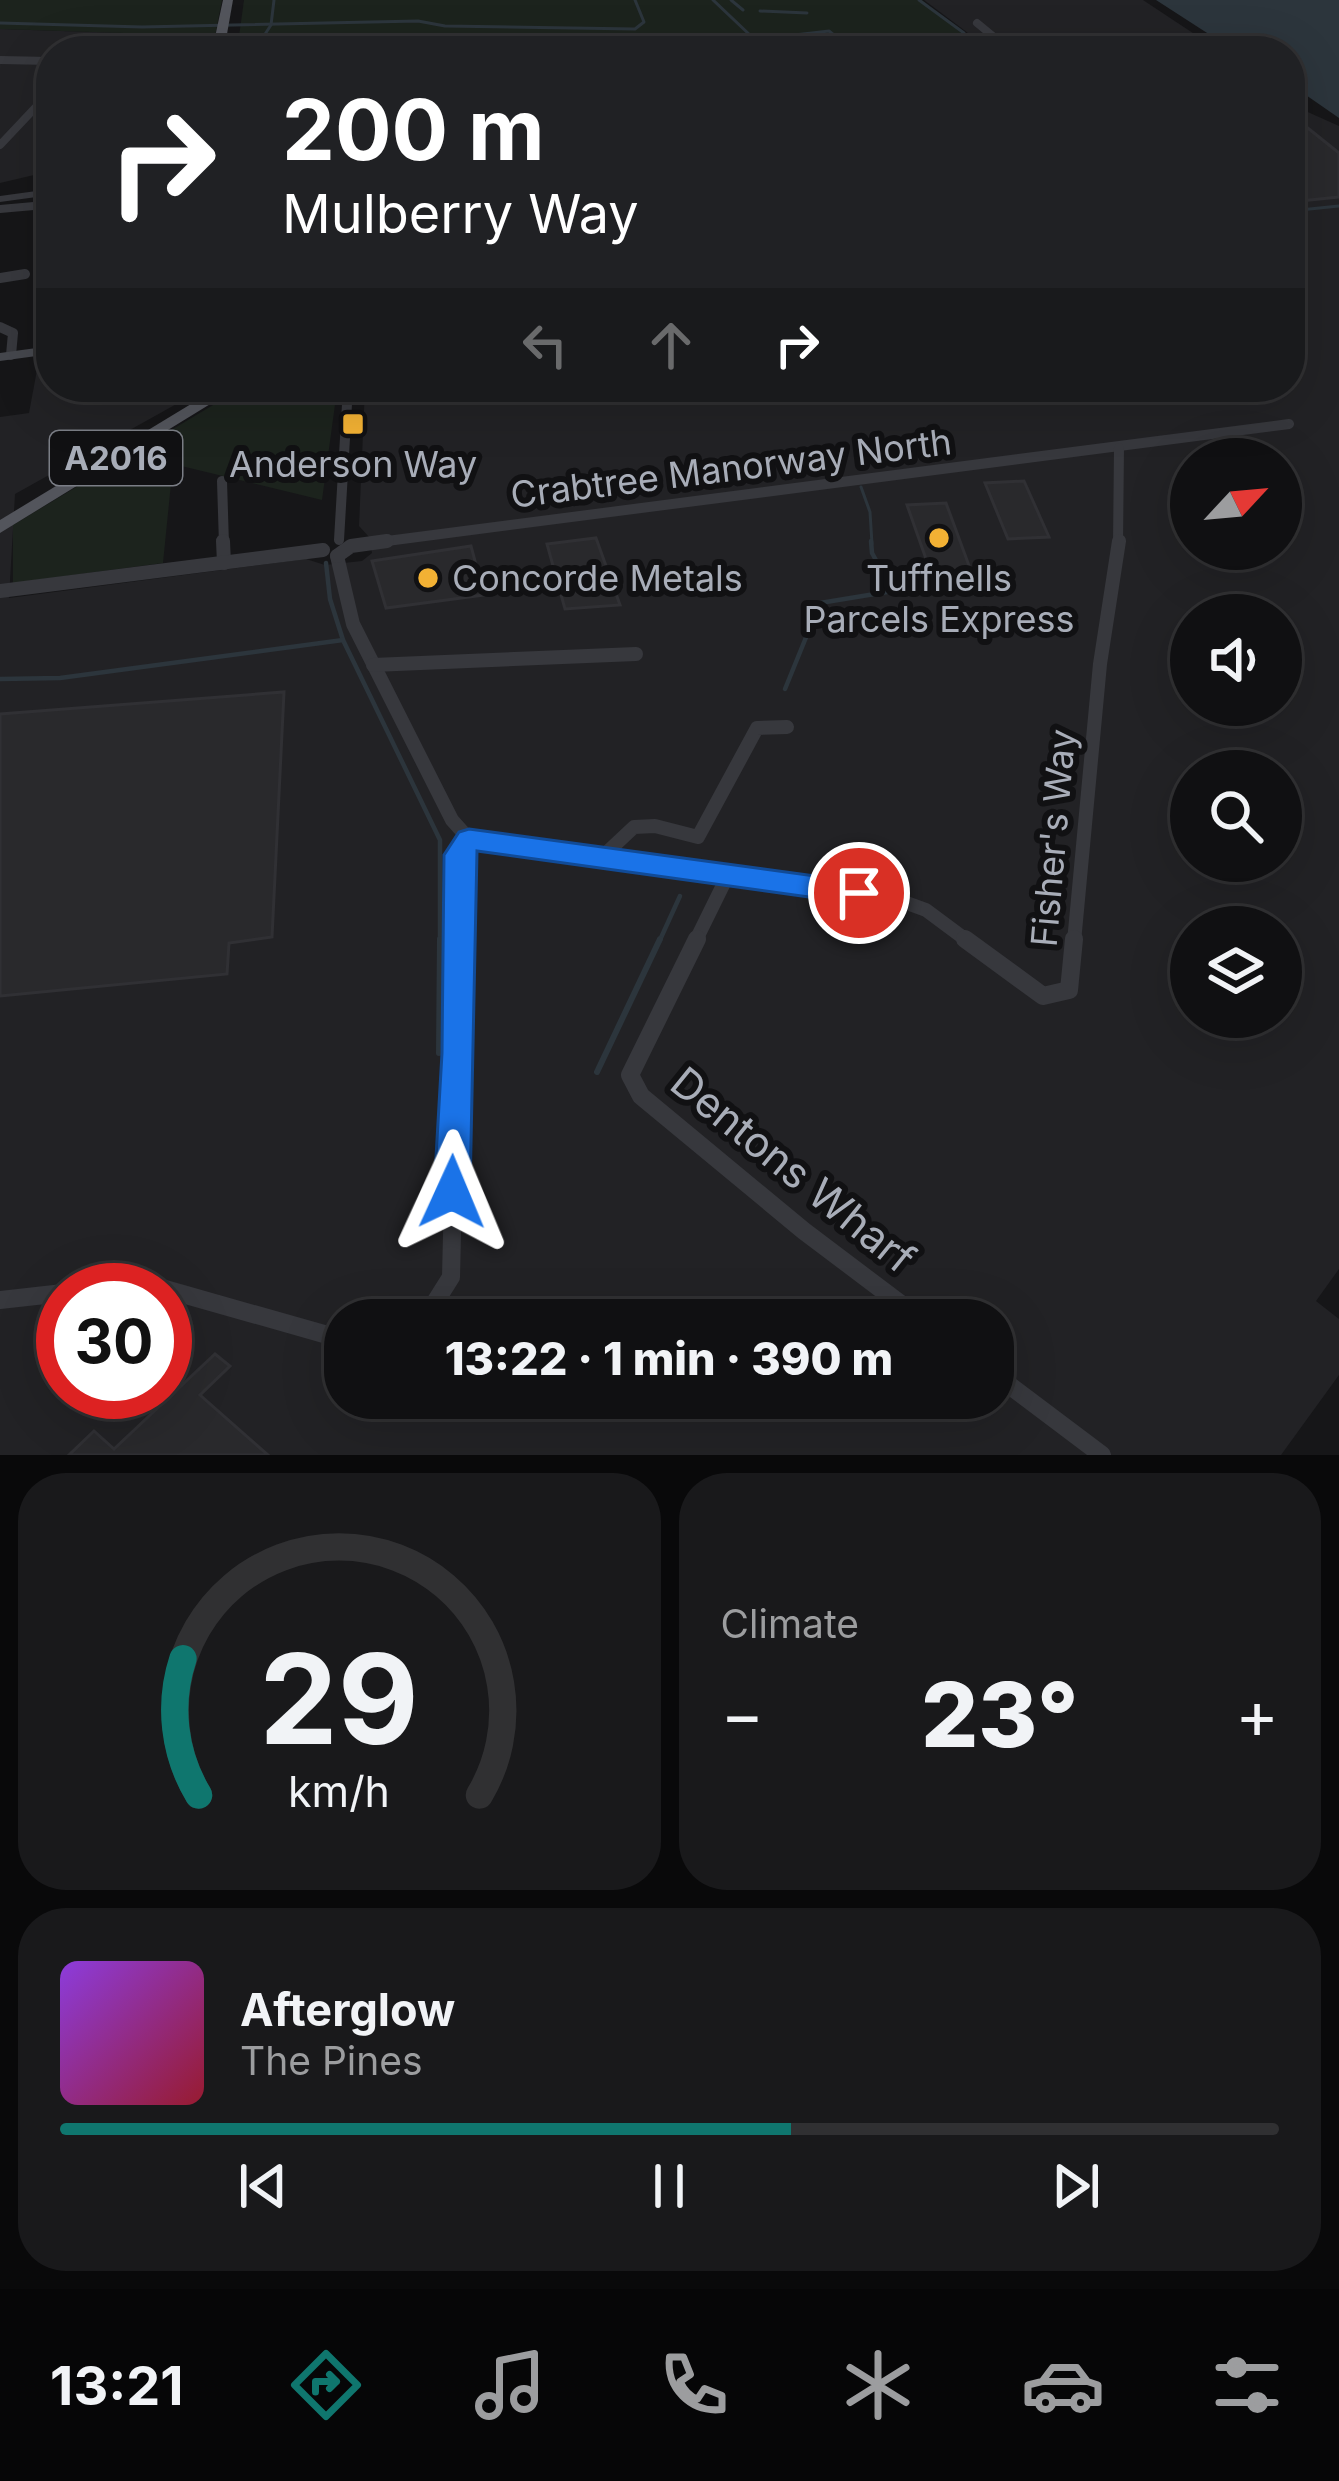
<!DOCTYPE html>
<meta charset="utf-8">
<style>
body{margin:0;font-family:Inter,sans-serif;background:#19191b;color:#f1f3f6;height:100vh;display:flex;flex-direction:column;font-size:45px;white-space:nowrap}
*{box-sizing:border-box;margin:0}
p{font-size:39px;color:#9c9d9f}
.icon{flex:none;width:66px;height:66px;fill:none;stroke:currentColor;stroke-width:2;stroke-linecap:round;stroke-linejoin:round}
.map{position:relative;height:1455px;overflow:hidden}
.sheet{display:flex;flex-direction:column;gap:18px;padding:18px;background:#09090a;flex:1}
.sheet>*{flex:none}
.guide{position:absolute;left:36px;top:36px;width:1269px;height:366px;border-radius:48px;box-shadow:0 12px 48px #0002,0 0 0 3px #303032;background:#202124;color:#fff;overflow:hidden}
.needle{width:78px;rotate:64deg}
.controls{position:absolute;left:1170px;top:438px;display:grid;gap:24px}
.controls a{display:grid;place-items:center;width:132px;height:132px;border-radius:50%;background:#101012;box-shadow:0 12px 48px #0002,0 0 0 3px #303032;font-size:60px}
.speed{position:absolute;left:36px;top:1263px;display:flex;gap:24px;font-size:60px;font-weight:700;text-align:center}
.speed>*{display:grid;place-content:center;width:156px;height:156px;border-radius:50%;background:#101012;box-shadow:0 12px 48px #0002,0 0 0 3px #303032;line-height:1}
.speed .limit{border:18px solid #d22;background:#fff;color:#111}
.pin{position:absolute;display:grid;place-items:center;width:102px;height:102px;color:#fff;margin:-51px;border:6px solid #fff;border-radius:50%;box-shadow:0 3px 12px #0007}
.me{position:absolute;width:132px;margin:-66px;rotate:1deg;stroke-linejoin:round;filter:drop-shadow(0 0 9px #0008)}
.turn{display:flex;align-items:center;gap:42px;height:252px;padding:0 48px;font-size:54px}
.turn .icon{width:156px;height:156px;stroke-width:2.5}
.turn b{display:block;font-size:84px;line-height:102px}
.lanes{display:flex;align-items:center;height:114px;padding:0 48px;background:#0003;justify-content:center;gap:60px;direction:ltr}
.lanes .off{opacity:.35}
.big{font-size:90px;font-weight:800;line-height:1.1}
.sheet .card{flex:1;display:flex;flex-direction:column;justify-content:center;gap:18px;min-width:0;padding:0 42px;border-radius:48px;background:#19191b}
.sheet .dial{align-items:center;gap:0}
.dial svg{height:312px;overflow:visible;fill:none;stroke:#303032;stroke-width:7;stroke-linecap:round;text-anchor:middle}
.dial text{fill:#f1f3f6;stroke:none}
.song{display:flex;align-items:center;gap:36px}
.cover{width:144px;height:144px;border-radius:18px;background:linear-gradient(135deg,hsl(270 70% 55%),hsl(350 70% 35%))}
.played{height:12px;border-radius:6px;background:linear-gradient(90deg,#0f766e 60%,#303032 60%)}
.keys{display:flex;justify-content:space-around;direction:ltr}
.heat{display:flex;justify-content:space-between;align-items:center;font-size:66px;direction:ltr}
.sheet .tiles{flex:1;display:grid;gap:18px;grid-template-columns:1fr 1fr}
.card:last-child{grid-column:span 2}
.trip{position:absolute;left:324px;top:1299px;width:690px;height:120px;border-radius:48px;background:#101012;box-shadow:0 12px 48px #0002,0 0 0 3px #303032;font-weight:800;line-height:120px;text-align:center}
.dock{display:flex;height:192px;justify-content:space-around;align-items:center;background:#060607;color:#9c9d9f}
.dock .icon{width:84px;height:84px}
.dock .on{color:#0f766e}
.dock b{font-size:54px;color:#f1f3f6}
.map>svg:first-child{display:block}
.built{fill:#222225;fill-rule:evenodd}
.green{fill:#1c231d}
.water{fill:#2c353c}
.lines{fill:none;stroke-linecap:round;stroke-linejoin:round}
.stream-far2{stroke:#2c353c;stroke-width:3}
.stream-far1{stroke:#2c353c;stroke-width:4.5}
.stream{stroke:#2c353c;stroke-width:6}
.building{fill:#29292c;stroke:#303034;stroke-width:3}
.minor-far3{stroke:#37383d;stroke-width:8}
.minor-far2{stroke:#37383d;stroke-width:10}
.minor-far1{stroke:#37383d;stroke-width:14}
.minor{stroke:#37383d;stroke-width:18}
.tertiary{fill:#37383d;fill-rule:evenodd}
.secondary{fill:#45474d;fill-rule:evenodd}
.primary{fill:#53555c;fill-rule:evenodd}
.route{fill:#1a73e8;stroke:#114b97;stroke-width:3}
.poi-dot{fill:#f2b134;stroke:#111113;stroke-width:4.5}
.labels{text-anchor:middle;stroke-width:12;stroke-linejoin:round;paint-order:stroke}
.shield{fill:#111113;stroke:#7b7e86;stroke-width:3}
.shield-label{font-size:33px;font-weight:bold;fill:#a8adb8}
.poi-label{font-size:36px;fill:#a8adb8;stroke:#111113}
.street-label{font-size:36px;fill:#a8adb8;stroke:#111113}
.near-street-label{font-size:42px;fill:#a8adb8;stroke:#111113}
</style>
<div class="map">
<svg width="1339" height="1455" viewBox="0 0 1339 1455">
<rect width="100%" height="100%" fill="#161618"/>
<g class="built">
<polygon points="924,0 1143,0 1220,51 992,51"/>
<polygon points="0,29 193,35 187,51 51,51 51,171 0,183"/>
<path d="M1290,104l49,22v1143l-23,32 23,18v56l-58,80h-1281v-1038l29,-4 10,-54 12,-2v30h156l-192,107 -6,104 297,-39 19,6 37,-4 10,-8 -3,-16 -10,-11 6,-139h925zM1191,459h90v90h-90zM1191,615h90v90h-90zM1191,771h90v90h-90zM1191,927h90v90h-90zM63,1290h102v102h-102zM345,1320h648v78h-648z"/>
</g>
<g class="green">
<polygon points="0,0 222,0 215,36 0,29"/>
<polygon points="244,0 922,0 984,51 237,51"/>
<polygon points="243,387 337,390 322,500 173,464 163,563 13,583 13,525"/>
</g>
<polygon class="water" points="1156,0 1339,0 1339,118 1290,84 1290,51 1235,51"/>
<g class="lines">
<g class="stream-far2">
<polyline points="713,0 751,36"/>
<polyline points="731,0 743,10"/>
<polyline points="919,0 964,33"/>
<polyline points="760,11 807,13"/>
<polyline points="0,23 142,27 418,21 445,26 635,29 644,22 635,0"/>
<polyline points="759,39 829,31 853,51"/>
<polyline points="254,51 271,25 274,0"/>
<polyline points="1290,211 1339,206"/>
<polyline points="861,487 870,512 872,544"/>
</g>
<g class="stream-far1">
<polyline points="326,563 330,599 343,640 440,840 440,942"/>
<polyline points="0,679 60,678 343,640"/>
<polyline points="785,689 820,603 893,591 872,553 871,541"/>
<polyline points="659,942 680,896"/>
</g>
<g class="stream">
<polyline points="439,1053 440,939"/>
<polyline points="597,1072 660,939"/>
</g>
</g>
<g class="building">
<polygon points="1304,125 1339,153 1339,197 1290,202 1290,127"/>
<polygon points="1024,481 1049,537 1008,539 985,483"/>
<polygon points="946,503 971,571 931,573 907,505"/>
<polygon points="596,538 620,605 565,609 547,544"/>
<polygon points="471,546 484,595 386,608 372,561"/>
<polygon points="284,692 272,937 229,943 227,974 0,996 0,714"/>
<polygon points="215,1354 230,1366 200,1395 268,1455 69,1455 94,1431 114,1449"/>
</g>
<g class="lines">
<g class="minor-far3">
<polyline points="977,23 1011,51"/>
<polyline points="0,60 51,61"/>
<polyline points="0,145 51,91"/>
<polyline points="0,209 45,205"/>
</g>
<g class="minor-far2">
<polyline points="0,278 25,274"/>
<polyline points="0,327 13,333 11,355"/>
<polyline points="222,481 224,544"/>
<polyline points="339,540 348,387"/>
<polyline points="364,544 1289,424"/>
<polyline points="1118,544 1119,448"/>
</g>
<g class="minor-far1">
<polyline points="223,541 224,563"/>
<polyline points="337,556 353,624 452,820 469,839 893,898 926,910 969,942"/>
<polyline points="337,556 351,546 387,541"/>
<polyline points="0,591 323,550"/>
<polyline points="373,665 636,654"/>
<polyline points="602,857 634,827 655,826 698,837 757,728 787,727"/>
<polyline points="459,942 459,855 469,839"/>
<polyline points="695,942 728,875"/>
<polyline points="1074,942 1100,664 1119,541"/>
</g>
<g class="minor">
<polyline points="697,939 630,1075 641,1096 804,1231 922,1320"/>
<polyline points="965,939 1043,996 1069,990 1074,939"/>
<polyline points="84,1290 158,1287 345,1340"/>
<polyline points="0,1300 63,1293"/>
<polyline points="424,1320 451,1277 459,939"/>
<polyline points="993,1373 1102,1455"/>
</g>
<polygon class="tertiary" points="51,189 51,195 0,202 0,196"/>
<polygon class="secondary" points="51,346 51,354 0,361 0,353"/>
<g class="primary">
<polygon points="223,0 233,0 224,51 212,51"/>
<polygon points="219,387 238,387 0,533 0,520"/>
</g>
</g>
<polygon class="route" points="469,829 859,882 870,886 874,893 870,901 859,904 477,851 470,1192 464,1203 452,1207 439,1203 434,1192 442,1053 444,855 459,832"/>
<g class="poi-dot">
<rect x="341" y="412" width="24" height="24" rx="6"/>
<circle cx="939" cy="538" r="12"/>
<circle cx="428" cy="578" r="12"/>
</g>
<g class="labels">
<rect class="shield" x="50" y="431" width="132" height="54" rx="9"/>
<g class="shield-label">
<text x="116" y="470">A2016</text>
</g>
<g class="poi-label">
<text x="353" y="477">Anderson Way</text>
<text x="452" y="591" text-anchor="start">Concorde Metals</text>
<text x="939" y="591">Tuffnells<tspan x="939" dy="41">Parcels Express</tspan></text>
</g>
<g class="street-label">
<text transform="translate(731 468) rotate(-7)" y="13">Crabtree Manorway North</text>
<text transform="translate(1053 838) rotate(-85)" y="13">Fisher's Way</text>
</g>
<g class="near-street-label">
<text transform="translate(793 1170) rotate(39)" y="15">Dentons Wharf</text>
</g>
</g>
</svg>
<div class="controls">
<a><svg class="needle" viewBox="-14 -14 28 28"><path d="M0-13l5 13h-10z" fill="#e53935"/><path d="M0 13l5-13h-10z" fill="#9c9d9f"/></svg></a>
<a><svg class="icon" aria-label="sound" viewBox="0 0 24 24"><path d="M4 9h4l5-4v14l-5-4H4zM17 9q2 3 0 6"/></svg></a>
<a><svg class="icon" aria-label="search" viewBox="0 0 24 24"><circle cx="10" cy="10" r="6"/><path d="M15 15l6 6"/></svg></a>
<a><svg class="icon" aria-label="layers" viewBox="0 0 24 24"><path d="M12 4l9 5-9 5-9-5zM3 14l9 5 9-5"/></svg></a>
</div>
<div class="speed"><div class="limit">30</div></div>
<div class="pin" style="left:859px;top:893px;background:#d93025"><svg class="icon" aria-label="arrive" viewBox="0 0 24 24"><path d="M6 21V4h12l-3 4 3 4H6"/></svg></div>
<svg class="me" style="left:452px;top:1192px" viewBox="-20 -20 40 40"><path d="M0-17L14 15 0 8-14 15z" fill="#1a73e8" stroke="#fff" stroke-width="4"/></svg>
<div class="trip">13:22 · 1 min · 390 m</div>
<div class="guide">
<div class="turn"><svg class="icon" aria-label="right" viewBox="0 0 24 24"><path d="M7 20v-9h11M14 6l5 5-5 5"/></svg><div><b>200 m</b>Mulberry Way</div></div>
<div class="lanes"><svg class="icon off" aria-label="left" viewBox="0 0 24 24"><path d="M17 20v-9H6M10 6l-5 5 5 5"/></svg><svg class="icon off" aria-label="ahead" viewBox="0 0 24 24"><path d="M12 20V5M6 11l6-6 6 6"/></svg><svg class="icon" aria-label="right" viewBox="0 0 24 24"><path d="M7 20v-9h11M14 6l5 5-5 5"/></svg></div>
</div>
</div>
<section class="sheet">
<div class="tiles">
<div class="card dial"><svg viewBox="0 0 100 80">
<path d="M14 69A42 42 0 1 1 86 69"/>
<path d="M14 69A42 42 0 0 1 10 34" stroke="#0f766e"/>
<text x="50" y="56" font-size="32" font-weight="700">29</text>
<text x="50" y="72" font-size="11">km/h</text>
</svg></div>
<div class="card"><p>Climate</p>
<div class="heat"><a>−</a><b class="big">23°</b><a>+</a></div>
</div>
<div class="card">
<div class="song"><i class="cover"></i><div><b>Afterglow</b><p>The Pines</p></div></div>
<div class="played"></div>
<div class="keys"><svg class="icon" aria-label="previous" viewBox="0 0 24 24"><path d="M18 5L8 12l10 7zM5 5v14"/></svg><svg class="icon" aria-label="pause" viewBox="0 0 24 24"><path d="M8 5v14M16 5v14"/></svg><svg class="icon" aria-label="next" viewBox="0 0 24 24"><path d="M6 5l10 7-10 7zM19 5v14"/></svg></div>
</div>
</div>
</section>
<nav class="dock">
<b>13:21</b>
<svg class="icon on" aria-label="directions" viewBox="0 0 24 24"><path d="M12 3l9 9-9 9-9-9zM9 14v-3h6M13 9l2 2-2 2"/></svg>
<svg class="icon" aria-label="music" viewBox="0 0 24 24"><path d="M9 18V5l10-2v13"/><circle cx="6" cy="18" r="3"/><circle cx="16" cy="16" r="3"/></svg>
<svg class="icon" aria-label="phone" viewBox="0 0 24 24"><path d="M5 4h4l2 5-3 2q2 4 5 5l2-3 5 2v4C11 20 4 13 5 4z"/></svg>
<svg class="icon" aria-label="climate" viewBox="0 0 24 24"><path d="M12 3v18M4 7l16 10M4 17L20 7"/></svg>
<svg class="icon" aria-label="car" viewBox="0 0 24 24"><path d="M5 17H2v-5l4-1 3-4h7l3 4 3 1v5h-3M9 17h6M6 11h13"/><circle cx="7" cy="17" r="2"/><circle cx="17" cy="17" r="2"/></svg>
<svg class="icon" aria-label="filters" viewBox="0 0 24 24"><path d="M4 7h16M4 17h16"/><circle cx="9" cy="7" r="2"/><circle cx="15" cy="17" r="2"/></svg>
</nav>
